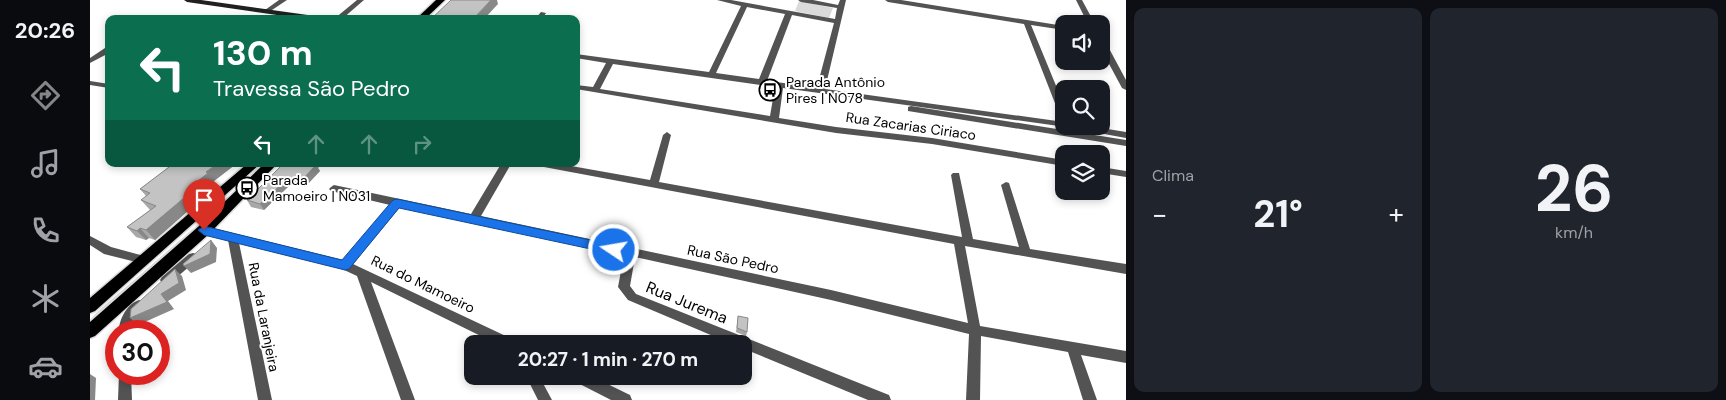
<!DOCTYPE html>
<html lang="pt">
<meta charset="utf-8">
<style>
body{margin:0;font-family:"DM Sans",sans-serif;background:#20242c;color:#f1f3f6;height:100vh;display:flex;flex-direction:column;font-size:19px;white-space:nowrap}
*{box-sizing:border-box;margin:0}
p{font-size:16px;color:#9ea1a6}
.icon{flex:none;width:28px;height:28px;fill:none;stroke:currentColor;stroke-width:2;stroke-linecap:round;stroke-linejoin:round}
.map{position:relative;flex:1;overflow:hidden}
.panel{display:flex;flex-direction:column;gap:8px;padding:8px;background:#0d0f14;width:600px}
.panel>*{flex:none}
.top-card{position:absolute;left:15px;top:15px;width:475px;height:152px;border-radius:10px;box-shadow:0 2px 8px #0003;background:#0b6e4f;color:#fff;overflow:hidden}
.controls{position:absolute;left:965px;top:15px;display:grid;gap:10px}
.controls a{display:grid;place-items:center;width:55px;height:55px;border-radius:10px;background:#171b24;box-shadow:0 2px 8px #0003;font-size:25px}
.speed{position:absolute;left:15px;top:320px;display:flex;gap:10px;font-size:25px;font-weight:700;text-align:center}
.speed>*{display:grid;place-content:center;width:65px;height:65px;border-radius:50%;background:#171b24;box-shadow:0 2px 8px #0003;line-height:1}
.speed .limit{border:8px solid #d22;background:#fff;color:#111}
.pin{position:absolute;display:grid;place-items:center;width:42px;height:42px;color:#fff;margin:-51px -21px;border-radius:50% 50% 50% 0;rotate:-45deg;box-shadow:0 0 5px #0007}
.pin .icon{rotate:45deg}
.me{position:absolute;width:55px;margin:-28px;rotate:282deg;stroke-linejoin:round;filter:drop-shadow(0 0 4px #0008)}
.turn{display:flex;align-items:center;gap:18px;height:105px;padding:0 25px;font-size:22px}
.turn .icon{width:65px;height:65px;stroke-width:2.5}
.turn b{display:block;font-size:35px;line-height:42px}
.lanes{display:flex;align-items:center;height:48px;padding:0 25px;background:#0003;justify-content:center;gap:25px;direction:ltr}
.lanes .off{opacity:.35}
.big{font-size:38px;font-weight:700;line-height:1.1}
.panel .tile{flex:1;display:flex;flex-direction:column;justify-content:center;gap:8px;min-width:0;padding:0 18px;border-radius:10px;background:#20242c}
.panel .dial{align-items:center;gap:0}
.dial b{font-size:65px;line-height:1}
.heat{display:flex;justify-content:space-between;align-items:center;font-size:28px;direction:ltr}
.panel .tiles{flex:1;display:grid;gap:8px;grid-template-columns:repeat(2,1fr)}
.trip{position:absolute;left:374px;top:335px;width:288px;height:50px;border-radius:10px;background:#171b24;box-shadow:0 2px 8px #0003;font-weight:700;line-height:50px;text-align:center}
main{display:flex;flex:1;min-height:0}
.menu{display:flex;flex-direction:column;width:90px;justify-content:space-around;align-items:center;background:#090b0e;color:#9ea1a6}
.menu .icon{width:35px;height:35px}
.menu .active{color:#858687}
.menu b{font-size:22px;color:#f1f3f6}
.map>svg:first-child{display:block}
.green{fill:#dadada}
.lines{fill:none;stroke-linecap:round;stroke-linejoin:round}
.primary-casing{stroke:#dbdbdb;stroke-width:3}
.minor{fill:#535353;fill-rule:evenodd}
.secondary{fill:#202020;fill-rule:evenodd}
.primary{fill:#000;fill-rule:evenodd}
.wall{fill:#a8a8a8}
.shaded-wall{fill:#888}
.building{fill:#c3c3c3;stroke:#888}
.route{fill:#1a73e8;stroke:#114b97}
.labels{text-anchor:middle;stroke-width:4;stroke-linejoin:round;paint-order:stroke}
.poi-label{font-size:14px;fill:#000;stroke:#fff;text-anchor:start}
.street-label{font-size:14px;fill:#000;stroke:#fff}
.near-street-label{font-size:16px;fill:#000;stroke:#fff}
</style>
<main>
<nav class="menu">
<b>20:26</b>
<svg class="icon active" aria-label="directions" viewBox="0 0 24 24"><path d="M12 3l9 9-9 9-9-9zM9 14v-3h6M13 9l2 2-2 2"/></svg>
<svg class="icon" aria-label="music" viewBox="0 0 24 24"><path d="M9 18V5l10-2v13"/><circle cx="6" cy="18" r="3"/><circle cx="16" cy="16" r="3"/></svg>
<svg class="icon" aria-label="phone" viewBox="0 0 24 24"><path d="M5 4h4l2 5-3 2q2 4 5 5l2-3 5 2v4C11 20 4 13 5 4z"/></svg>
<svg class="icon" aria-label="climate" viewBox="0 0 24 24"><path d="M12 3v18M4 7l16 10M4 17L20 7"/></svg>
<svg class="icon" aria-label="car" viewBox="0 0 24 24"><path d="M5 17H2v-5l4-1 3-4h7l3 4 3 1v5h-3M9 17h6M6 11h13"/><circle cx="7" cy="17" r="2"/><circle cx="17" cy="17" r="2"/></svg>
</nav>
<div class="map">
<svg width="1036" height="400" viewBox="0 0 1036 400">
<rect width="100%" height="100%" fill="#fff"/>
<g class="green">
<polygon points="709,1 743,8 739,18 705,11"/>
<polygon points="104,228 97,238 0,328 0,320 7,312"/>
</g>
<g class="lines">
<g class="primary-casing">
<g id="primary">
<polygon points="346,0 355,0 335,19 326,19"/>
<polygon points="157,164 170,164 5,311 0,313 0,298"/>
<polygon points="174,164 187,164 119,234 5,336 0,338 0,322 109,226"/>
</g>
</g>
<g class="minor">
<polygon points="189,0 197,0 179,12 175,12 175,10"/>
<polygon points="267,0 274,0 252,19 244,19"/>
<path d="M627,0h14l104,19 2,-11 -36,-6 -3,-2h15l25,5 2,-5h6l-21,89 239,33v4h25l37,6v6l-60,-11 -283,-39 -4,30 57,9 96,11 132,22v6l-132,-22 -96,-11 -260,-44v-4l17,2 13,-24 -30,-5v-4l133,18 32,-66zM657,7l38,7 -26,65 -43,-6zM702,15l42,8 -17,64 -50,-6zM523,64l162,23 -5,29 -170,-27z"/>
<polygon points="795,0 811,0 974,26 974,30 941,25 974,105 974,119 970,116 934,24 798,2"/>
<polygon points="986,0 992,0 1005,24 998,24"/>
<polygon points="451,12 456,13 452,19 445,19"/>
<polygon points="1011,39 1015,41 1036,80 1036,90 1032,88 1011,49"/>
<polygon points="15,48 19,48 19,53 0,63 0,58"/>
<polygon points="0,81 19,84 19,88 0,85"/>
<polygon points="821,106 1036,140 1036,146 818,111 818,107"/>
<polygon points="577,132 581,135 569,182 872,237 861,175 863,173 869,173 883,239 929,247 911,185 916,182 919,183 940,249 1036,264 1036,274 875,246 890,326 1036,351 1036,363 991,355 1007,400 993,400 978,352 891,336 890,400 876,400 879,334 741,300 545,257 540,286 546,294 799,395 801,400 778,400 652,348 652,344 642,344 538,300 528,287 534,255 310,207 263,264 424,340 426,344 407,344 281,282 325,400 311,400 267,276 252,269 149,243 182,400 168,400 138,240 110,233 109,230 110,227 114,226 253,260 300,205 241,191 239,189 241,187 244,185 381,214 411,164 421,164 391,216 741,290 878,323 864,244 454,167 449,164 470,164 560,180 573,135"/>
<polygon points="1011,167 1036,171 1036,177 1011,173"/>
<polygon points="0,236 21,247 54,256 58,257 59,260 58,263 54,264 14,254 0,245"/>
<polygon points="103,253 107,254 108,257 107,260 80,283 76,285 72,283 70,280 72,277 99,254"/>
<path d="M49,300l4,1 2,4 -14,18v8h-12c0,-12 8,-27 20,-31z"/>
<polygon points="29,374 41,374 42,400 28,400"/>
<polygon points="436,376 449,376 462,400 448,400"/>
<polygon points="481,376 501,376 540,395 542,400 521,400 482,380"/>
</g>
<polygon class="secondary" points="94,0 111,0 232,17 235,19 215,19 97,2"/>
<use href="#primary" class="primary"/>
</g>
<g class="wall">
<polygon points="83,164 146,164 124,181 125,183 112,193 115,196 65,240 59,238 56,240 46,237 37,227 60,210 51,200 56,196 50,189"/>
<polygon points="193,164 228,168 230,171 215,187 201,184 174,210 161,207 157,200"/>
<polygon points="648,316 657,332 656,336 646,332"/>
</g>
<g class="shaded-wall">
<polygon points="401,0 407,0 408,4 394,19 383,19"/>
<polygon points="127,164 146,164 124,181 125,183 112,193 115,196 65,240 56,230 116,172"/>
<polygon points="223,164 232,164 228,168 230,171 215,187 211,181"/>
<polygon points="198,178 201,184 174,210 170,204"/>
<polygon points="50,228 59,238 56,240 47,231"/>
<polygon points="121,240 127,248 126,262 101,273 94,266"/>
<polygon points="85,269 92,276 96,290 78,301 84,309 48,325 40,318"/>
<polygon points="0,374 6,378 5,400 0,400"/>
</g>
<g class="building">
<polygon points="361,0 401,0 383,19 341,19"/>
<polygon points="83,164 127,164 116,172 118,173 103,185 107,187 56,230 50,228 47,231 37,227 66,206 51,200 60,193 50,189"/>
<polygon points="193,164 223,164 226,165 211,181 198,178 170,204 157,200"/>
<polygon points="121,240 120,254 94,266 93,264"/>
<polygon points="85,269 89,283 71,294 77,302 40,318 41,309"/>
<polygon points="648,316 658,318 657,332 647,328"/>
</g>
<polygon class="route" points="307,199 524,245 530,250 524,254 309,208 259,269 255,270 114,235 108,230 114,226 252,260 303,200"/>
<defs>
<g id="bus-ring" transform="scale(1.125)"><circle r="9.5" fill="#fff" stroke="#000" stroke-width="1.5"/><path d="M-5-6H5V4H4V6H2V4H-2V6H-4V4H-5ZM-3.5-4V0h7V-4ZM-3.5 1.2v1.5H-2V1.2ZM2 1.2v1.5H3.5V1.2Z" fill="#000"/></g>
</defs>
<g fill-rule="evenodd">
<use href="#bus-ring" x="680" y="90"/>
<use href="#bus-ring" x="157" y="188"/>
</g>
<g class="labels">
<g class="poi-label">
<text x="696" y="87">Parada Antônio<tspan x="696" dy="16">Pires | N078</tspan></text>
<text x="173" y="185">Parada<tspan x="173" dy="16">Mamoeiro | N031</tspan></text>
</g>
<g class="street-label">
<text transform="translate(821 126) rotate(8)" y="5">Rua Zacarias Ciriaco</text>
<text transform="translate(643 259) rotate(12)" y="5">Rua São Pedro</text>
<text transform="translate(333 284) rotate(26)" y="5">Rua do Mamoeiro</text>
<text transform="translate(174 317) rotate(79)" y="5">Rua da Laranjeira</text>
</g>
<g class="near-street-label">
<text transform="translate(597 302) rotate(22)" y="6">Rua Jurema</text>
</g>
</g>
</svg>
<div class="controls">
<a><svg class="icon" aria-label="sound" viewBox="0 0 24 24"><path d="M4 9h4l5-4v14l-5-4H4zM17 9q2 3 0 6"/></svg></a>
<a><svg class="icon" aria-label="search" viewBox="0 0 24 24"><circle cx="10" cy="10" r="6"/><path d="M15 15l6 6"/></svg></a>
<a><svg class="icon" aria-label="layers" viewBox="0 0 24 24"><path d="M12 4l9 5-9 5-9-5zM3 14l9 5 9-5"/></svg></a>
</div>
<div class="speed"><div class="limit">30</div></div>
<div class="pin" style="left:114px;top:230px;background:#d93025"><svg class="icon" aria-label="arrive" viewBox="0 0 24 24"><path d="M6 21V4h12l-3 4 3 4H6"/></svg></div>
<svg class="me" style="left:524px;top:250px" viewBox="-20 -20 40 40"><circle r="17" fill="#1a73e8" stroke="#fff" stroke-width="3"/><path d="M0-11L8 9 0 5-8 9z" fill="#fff"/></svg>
<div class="trip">20:27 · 1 min · 270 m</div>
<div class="top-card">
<div class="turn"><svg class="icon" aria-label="left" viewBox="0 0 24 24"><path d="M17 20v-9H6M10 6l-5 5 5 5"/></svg><div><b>130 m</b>Travessa São Pedro</div></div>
<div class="lanes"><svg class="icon" aria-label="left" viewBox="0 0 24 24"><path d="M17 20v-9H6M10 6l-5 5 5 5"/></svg><svg class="icon off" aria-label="ahead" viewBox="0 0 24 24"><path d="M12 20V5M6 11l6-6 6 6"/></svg><svg class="icon off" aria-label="ahead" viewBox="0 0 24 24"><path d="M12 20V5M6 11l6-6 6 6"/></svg><svg class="icon off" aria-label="right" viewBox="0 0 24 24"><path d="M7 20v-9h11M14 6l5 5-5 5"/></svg></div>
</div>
</div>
<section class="panel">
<div class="tiles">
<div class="tile"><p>Clima</p>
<div class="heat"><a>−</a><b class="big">21°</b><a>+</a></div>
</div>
<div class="tile dial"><b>26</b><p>km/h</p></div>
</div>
</section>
</main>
